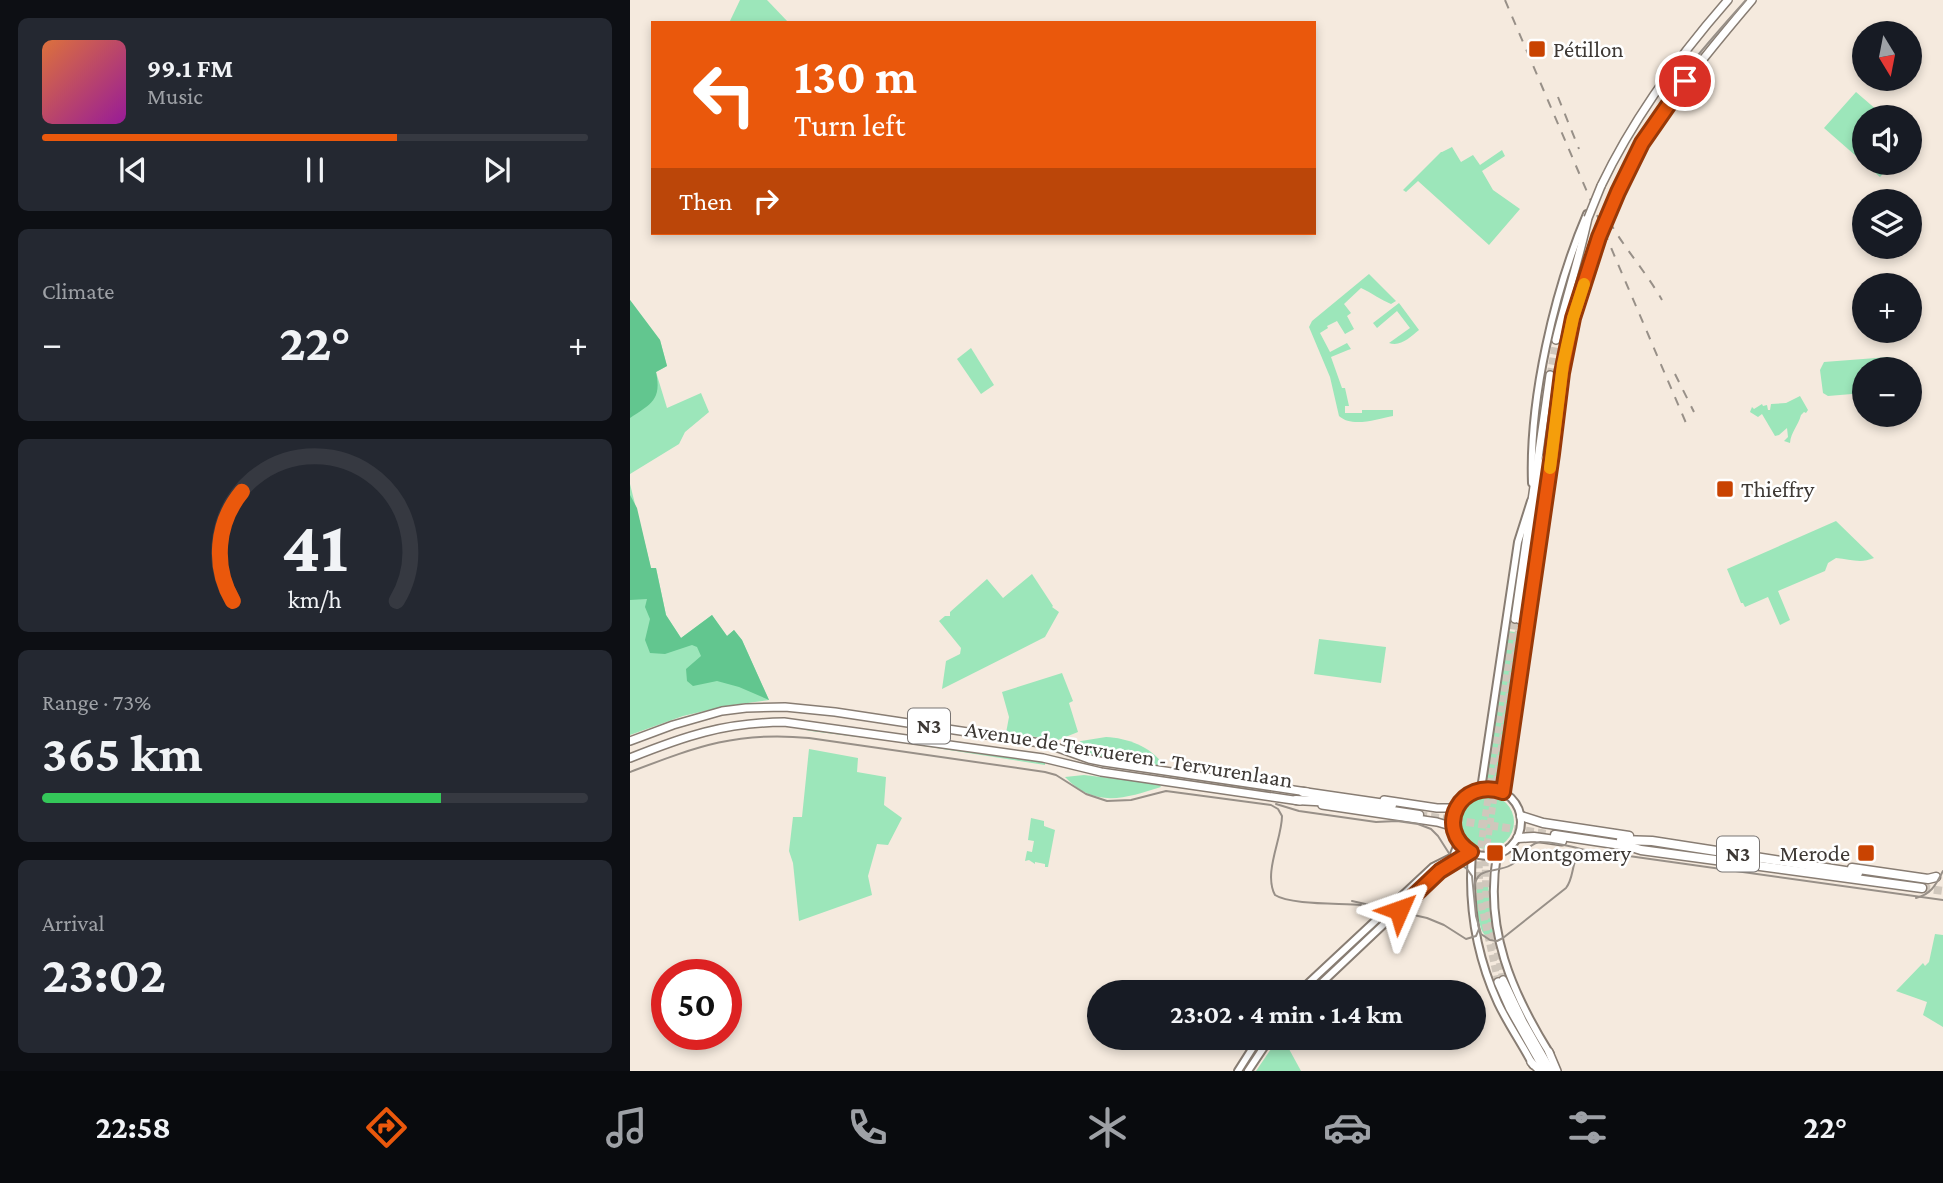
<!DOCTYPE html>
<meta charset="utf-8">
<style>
body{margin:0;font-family:"Crimson Pro",serif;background:#242831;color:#f1f3f6;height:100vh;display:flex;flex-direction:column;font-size:26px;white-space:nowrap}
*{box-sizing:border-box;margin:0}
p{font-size:23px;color:#9ea1a6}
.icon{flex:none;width:38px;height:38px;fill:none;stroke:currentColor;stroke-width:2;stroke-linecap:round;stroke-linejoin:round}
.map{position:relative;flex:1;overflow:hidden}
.details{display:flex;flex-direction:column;gap:18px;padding:18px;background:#0d0f14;width:630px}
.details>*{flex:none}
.banner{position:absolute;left:21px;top:21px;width:665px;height:214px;border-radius:0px;box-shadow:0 4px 10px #0003;background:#ea580c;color:#fff;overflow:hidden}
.needle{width:46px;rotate:170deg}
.buttons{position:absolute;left:1222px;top:21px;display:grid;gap:14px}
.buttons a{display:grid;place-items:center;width:70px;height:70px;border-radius:50%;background:#171b24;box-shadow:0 4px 10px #0003;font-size:35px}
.speed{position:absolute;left:21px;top:959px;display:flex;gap:14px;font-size:35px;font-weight:700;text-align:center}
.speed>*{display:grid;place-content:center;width:91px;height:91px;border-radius:50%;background:#171b24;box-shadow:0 4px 10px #0003;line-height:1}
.speed .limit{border:10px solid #d22;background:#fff;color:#111}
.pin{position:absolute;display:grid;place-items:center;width:60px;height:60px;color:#fff;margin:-30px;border:4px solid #fff;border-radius:50%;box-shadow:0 2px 7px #0007}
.me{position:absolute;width:77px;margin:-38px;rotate:47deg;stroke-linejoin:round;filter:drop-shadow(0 0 5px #0008)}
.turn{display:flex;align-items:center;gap:24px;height:147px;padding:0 28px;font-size:32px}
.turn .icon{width:91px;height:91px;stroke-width:2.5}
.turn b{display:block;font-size:49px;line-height:60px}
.then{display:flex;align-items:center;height:66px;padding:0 28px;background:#0003;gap:14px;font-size:26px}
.big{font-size:52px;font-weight:700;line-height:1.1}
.details .widget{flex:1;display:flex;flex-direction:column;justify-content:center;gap:10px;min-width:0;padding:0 24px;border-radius:10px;background:#242831}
.details .dial{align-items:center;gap:0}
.dial svg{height:182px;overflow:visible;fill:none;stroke:#363941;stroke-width:7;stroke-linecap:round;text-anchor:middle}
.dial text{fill:#f1f3f6;stroke:none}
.song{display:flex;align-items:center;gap:21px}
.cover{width:84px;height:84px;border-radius:10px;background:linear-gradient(135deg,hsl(20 70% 55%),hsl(300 70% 35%))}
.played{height:7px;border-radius:4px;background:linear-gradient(90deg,#ea580c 65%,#363941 65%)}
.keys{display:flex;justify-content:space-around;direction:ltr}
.heat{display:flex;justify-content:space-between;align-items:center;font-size:38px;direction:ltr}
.charge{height:10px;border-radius:5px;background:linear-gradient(90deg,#34c759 73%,#363941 0)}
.trip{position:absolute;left:457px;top:980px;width:399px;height:70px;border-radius:35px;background:#171b24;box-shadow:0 4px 10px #0003;font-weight:700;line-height:70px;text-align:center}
.tab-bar{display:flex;height:112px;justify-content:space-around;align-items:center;background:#090b0e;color:#9ea1a6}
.tab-bar .icon{width:49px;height:49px}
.tab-bar .on{color:#ea580c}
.tab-bar b{font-size:32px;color:#f1f3f6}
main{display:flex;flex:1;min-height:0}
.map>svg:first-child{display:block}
.green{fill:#9ce6ba}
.forest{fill:#62c68f}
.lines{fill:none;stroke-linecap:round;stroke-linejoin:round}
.primary-tunnel{stroke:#d0c7bc;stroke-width:7;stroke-dasharray:7 3.5;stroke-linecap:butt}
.highway-tunnel{stroke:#d0c7bc;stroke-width:8;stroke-dasharray:8 4;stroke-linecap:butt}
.secondary-casing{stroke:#887d73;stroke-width:10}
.primary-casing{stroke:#887d73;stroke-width:10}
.highway-casing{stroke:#887d73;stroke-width:11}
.secondary{stroke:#fff;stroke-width:6}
.primary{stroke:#fff;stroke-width:7}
.highway{stroke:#fff;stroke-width:8}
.tram{stroke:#989088;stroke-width:2}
.rail{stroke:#989088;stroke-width:2;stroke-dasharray:9 9;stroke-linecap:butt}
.primary-bridge-casing{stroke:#887d73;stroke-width:10;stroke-linecap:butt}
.primary-bridge{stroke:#fff;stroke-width:7}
.route-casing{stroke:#983908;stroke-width:18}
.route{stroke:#ea580c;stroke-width:12}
.slow{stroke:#f59e0b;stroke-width:12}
.poi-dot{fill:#c94301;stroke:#fff;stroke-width:2.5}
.labels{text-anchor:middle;stroke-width:5;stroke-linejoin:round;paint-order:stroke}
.shield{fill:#fff;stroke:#787472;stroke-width:2}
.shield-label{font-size:21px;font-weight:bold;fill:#3e3935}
.poi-label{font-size:23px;fill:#3e3935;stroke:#fff;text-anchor:start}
.street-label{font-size:23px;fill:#3e3935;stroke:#fff}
</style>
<main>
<section class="details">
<div class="widget">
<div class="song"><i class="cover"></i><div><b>99.1 FM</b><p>Music</p></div></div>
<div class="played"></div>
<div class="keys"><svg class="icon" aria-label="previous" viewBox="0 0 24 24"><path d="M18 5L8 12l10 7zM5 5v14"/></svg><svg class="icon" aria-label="pause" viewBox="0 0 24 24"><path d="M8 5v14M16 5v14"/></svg><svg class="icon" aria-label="next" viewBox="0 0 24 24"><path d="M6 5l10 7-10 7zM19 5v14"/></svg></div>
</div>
<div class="widget"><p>Climate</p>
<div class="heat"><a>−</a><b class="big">22°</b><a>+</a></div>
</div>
<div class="widget dial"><svg viewBox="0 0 100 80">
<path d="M14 69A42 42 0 1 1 86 69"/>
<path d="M14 69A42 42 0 0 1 18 21" stroke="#ea580c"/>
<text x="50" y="56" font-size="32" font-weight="700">41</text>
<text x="50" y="72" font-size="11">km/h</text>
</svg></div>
<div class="widget"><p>Range · 73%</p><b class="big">365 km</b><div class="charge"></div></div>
<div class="widget"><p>Arrival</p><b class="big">23:02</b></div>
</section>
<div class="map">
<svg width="1313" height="1071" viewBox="0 0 1313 1071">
<rect width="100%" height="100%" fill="#f5eade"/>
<g class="green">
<polygon points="110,0 137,0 159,23 99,23"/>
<polygon points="1226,92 1255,117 1234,117 1234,163 1263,163 1250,177 1194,128"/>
<polygon points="822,147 831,162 843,155 850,165 872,150 875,156 852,171 863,190 890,209 859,245 788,181 776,192 773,190 811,152 812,152"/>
<path d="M739,274l27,27 -5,3c-10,-4 -19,-11 -30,-16l-17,16 7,9 -4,3 7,13 -9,5 -8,-13 -10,5 1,2 -8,5 10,19 17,-9 4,6 -3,1 -17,7 11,31h3l4,18h-4v7h17v-3h31v6c-16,3 -41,12 -54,0l-9,-39 -21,-50 3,-6z"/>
<polygon points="0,300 30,340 37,366 26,372 37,408 71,393 79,412 55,432 49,444 0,474"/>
<path d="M769,303l20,27c-9,7 -18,17 -30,13l21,-15 -13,-17 -20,17 -4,-5z"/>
<polygon points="341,348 364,385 351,394 327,359"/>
<polygon points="1259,357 1270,361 1276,369 1234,369 1234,393 1198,396 1193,393 1190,370 1194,362"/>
<path d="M1170,396l8,14 -2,3 -2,-1 -3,3c-3,11 -10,17 -11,28l-6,-2 4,-4 -1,-9 -8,7 -4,1 -13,-22 -4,3 -8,-5 2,-5 2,2 8,-5 1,2 4,-1 1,5h2l1,-6 15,-1z"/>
<polygon points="0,484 21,568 26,568 36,615 51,638 82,615 97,636 104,630 112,640 139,700 96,706 53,716 0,735"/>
<path d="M1206,521l38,37c-14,6 -24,1 -38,0l-8,5 -3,8 -47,20 12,29 -10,5 -12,-28 -23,10 -2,-4h-2l-14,-34z"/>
<polygon points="402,574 423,606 422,607 429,612 415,637 312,689 316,661 330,654 331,648 309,621 315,616 320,616 320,612 357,579 373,598"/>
<polygon points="878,631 891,633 874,766 870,784 856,781 857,763"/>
<polygon points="689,639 756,647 751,683 684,674"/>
<polygon points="432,673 443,701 439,703 448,732 428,740 376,733 379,717 372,692"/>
<polygon points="177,727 415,762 415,765 268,742 181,731 176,730"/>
<path d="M476,737c22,1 46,10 58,29l-65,-9 -30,-10 12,-6z"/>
<polygon points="179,749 228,758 227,772 256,777 254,805 272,818 258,845 247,844 238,876 242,895 169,921 163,863 159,851 163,817 172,817"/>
<path d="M454,775l75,9 2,3c-35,11 -66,22 -96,-10z"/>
<circle cx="857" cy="822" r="27"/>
<polygon points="401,818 414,821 414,826 425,830 418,867 415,867 415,864 405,862 405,864 399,860 395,861 397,851 402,852 404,841 398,840"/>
<path d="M858,882l2,33 4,24c-4,-1 -8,-1 -10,-5 -7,-9 -8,-40 -7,-51z"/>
<polygon points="1305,934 1313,935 1313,1027 1293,1015 1297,1002 1266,991 1293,963 1295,966 1299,962"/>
<polygon points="653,1038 671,1071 626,1071 647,1040"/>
</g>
<g class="forest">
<path d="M0,300l30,40 7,26 -11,6c6,28 -5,32 -26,46z"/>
<polygon points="0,495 7,508 21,568 26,568 36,615 51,638 82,615 97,636 104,630 112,640 139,700 109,687 87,681 63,686 57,681 56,669 71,656 67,647 62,645 35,654 20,653 15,640 20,619 15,607 17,599 0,600"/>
</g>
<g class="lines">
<g class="primary-tunnel">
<polyline points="920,375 926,340"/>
<polyline points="873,980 856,898 855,858 890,620"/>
<polyline points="868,982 850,899 849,858 885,619"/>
</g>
<g class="highway-tunnel">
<polyline points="789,815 925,835"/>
<polyline points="1292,888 1313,891"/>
</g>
<g class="secondary-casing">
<g id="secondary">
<path d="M902,483c-3,-83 22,-192 55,-269"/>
<circle cx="857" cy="822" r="34"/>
<polyline points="851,789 888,542 901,501"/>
<polyline points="873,792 924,441"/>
<path d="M842,853c-4,52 4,102 26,150 10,21 24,41 35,62"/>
<path d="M867,855c-13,74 15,138 53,199"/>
<polyline points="669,992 803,867 823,857 829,841"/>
<polyline points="682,992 810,871 841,852"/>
<polyline points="608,1071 629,1038"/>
<polyline points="618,1071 640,1038"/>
</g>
</g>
<g class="primary-casing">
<g id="primary">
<path d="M971,186c33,-69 77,-129 127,-186"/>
<path d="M982,207c33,-80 84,-141 140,-207"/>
<path d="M926,340c10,-41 23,-81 32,-122"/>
<polyline points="885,619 920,375"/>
<polyline points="890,620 910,474 921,443 932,371 943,318 967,243"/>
<polyline points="0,741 43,725 92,711 116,708 155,707 205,712 417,744 459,759 474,762 677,792"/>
<path d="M0,758c55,-22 93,-35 154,-36l259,36 58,14 199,29"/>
<polyline points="754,800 807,808 827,808"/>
<polyline points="692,805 807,822 824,827"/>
<polyline points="873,980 893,1022 921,1071"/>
<polyline points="868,982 880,1009 915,1071"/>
<polyline points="919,1052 927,1071"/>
<polyline points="901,1062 910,1071"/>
</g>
</g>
<g class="highway-casing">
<g id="highway">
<polyline points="673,792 762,805"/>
<polyline points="666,800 703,802 789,815"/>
<polyline points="891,816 913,823 999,836"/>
<polyline points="925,835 998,846 1011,850 1292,888"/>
<polyline points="888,838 904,837 932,841"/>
<polyline points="991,840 1022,841 1228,873"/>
<polyline points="1222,868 1298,879 1306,877"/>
</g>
</g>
<use href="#secondary" class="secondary"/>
<use href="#primary" class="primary"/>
<use href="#highway" class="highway"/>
<g class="tram">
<path d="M933,342c21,-93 58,-183 114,-260 21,-29 45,-55 69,-82"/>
<path d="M0,772c66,-25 106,-41 179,-34l236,34 11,3 30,19 21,7 24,-1 35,-9 105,14 7,4 4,7c0,23 -19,57 -7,79 15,10 66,8 86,10"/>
<path d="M646,804l23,7 77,11 21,-1 21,3 13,5 7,7 14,22 15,11 5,7 4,40 5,18 9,6 7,1 6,-3 63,-50c10,-13 3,-30 20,-38l357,50"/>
<path d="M844,889c2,-24 21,-15 37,-24 11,-6 17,-22 29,-23 15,0 34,5 49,9"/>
<path d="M1286,898c16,-4 20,-14 27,-27"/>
<polyline points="722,901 797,918 814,925 836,939 846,936 849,929 848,923"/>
</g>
<g class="rail">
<polyline points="875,0 1059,430"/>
<polyline points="928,97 949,149"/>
<path d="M979,221c16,28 37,51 53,79"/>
<polyline points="1045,374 1064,412"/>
</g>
<g class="primary-bridge-casing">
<g id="primary-bridge">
<polyline points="958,218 971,186"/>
<polyline points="967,243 982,207"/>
</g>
</g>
<use href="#primary-bridge" class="primary-bridge"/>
</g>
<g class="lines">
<g class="route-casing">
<path id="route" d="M769,910l41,-39 31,-19c-38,-24 -10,-75 32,-60l49,-338 10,-81 11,-55 26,-81 19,-45 24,-49 43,-62"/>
</g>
<use href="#route" class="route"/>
<polyline class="slow" points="920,468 933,364 943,318 954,284"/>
</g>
<g class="poi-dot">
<rect x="898" y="40" width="18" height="18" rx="3.5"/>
<rect x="1086" y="480" width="18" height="18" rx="3.5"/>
<rect x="856" y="844" width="18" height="18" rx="3.5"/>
<rect x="1227" y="844" width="18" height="18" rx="3.5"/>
</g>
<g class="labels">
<g class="shield">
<rect x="278" y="708.5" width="42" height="35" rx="5"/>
<rect x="1087" y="836.5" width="42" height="35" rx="5"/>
</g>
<g class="shield-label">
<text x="299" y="733">N3</text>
<text x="1108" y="861">N3</text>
</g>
<g class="poi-label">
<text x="923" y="57">Pétillon</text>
<text x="1111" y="497">Thieffry</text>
<text x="881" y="861">Montgomery</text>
<text x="1220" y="861" text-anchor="end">Merode</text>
</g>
<g class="street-label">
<text transform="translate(499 754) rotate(9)" y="8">Avenue de Tervueren - Tervurenlaan</text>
</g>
</g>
</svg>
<div class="buttons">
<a><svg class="needle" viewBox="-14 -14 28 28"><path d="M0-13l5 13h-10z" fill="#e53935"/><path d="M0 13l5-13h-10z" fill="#9ea1a6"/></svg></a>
<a><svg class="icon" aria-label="sound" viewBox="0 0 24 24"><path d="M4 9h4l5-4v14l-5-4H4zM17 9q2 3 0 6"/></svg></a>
<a><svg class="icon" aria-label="layers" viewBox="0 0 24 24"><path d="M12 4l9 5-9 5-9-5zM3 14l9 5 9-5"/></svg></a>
<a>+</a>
<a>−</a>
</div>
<div class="speed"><div class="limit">50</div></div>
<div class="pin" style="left:1055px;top:81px;background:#d93025"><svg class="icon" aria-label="arrive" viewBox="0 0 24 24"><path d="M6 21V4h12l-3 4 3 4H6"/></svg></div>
<svg class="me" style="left:769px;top:910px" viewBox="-20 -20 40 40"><path d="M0-17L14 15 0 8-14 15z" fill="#ea580c" stroke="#fff" stroke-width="4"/></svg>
<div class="trip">23:02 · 4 min · 1.4 km</div>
<div class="banner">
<div class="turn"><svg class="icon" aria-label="left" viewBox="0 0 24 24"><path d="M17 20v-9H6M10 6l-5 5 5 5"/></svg><div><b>130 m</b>Turn left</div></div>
<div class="then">Then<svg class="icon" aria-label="right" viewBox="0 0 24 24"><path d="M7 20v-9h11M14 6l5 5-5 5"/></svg></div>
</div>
</div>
</main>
<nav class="tab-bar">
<b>22:58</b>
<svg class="icon on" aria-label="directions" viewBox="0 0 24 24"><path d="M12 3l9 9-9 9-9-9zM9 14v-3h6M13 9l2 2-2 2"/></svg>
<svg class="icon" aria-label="music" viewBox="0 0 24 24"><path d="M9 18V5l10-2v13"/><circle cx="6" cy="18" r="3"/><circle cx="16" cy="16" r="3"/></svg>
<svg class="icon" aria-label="phone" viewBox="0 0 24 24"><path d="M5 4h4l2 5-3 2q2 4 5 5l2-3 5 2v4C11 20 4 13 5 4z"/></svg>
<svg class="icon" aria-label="climate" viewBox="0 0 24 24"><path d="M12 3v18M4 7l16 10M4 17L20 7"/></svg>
<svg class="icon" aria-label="car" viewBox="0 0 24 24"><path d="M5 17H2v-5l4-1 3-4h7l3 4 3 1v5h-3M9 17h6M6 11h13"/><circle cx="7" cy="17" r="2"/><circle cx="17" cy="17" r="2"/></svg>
<svg class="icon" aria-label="filters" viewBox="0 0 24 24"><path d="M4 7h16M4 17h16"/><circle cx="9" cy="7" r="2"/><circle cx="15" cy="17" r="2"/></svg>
<b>22°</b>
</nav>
